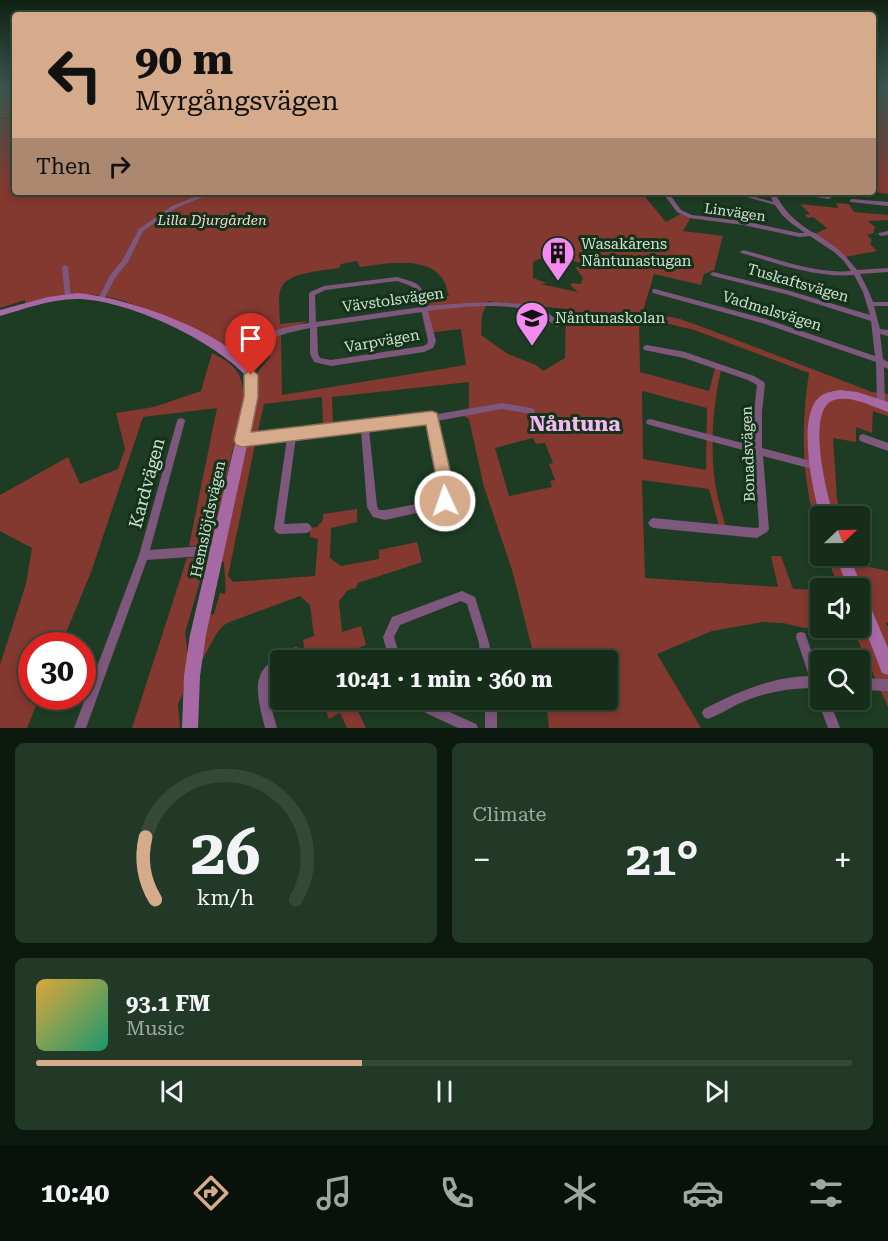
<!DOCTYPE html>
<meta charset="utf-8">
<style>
body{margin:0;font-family:"Roboto Serif",serif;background:#233927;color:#f1f3f6;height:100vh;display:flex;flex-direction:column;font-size:22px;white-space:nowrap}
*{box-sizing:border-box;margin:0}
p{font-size:20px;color:#9ea8a2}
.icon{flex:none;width:33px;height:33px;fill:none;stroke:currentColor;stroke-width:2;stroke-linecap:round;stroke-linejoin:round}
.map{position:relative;height:728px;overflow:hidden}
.details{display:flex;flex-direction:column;gap:15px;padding:15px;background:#0c190e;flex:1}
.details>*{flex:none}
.guide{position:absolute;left:12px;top:12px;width:864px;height:183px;border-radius:6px;box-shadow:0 3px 9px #0003,0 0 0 2px #354939;background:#d6ab8b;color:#111;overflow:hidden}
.needle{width:39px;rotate:68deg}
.controls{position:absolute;left:810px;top:506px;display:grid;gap:12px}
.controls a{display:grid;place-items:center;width:60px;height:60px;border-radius:6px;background:#162d1a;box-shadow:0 3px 9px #0003,0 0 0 2px #354939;font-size:30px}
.speed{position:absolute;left:18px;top:632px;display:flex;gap:12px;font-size:30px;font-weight:700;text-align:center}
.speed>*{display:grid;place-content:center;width:78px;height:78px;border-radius:50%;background:#162d1a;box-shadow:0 3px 9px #0003,0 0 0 2px #354939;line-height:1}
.speed .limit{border:9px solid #d22;background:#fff;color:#111}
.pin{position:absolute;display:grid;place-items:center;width:51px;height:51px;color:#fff;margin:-62px -26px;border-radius:50% 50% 50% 0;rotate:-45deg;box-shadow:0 0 6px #0007}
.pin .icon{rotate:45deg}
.me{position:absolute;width:66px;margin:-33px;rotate:357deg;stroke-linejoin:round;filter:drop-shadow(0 0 4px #0008)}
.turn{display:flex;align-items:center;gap:21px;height:126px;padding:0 24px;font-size:27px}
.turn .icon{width:78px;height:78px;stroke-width:2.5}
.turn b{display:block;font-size:42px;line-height:51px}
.then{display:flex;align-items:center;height:57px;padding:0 24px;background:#0003;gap:12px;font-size:22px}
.big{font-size:45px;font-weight:700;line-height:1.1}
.details .card{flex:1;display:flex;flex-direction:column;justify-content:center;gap:9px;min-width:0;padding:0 21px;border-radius:9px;background:#233927}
.details .dial{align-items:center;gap:0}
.dial svg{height:156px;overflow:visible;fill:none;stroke:#354939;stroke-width:7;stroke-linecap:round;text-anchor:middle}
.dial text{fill:#f1f3f6;stroke:none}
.song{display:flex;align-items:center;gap:18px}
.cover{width:72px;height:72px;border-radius:9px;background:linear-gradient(135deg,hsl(40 70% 55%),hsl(160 70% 35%))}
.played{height:6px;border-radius:3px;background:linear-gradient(90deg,#d6ab8b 40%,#354939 40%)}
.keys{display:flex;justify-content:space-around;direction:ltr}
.heat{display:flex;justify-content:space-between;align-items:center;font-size:33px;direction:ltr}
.details .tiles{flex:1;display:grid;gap:15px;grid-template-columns:1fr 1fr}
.card:last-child{grid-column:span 2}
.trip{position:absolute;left:270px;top:650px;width:348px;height:60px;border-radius:6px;background:#162d1a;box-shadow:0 3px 9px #0003,0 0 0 2px #354939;font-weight:700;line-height:60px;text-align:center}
.dock{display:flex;height:96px;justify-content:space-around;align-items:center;background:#09120a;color:#9ea8a2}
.dock .icon{width:42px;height:42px}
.dock .current{color:#d6ab8b}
.dock b{font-size:27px;color:#f1f3f6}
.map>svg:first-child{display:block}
.green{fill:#833830;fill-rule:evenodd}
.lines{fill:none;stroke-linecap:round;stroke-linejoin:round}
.street{fill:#7e577c;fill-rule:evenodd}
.secondary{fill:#a769a4;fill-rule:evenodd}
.route{fill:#d6ab8b;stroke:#8b6f5a;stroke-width:1.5}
.labels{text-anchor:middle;stroke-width:6;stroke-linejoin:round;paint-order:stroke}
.far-street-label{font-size:14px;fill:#cfe1d1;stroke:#133219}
.far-park-label{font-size:14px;font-style:italic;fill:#fad7d2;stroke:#133219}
.poi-label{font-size:15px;fill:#cfe1d1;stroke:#133219;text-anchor:start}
.street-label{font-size:15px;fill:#cfe1d1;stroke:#133219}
.near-street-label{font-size:18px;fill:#cfe1d1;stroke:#133219}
.district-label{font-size:21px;font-weight:bold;fill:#f4b9f1;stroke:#133219}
</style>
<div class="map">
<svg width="888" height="728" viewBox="0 0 888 728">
<rect width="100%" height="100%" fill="#1d3c23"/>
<g class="green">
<polygon points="0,88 15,88 15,117 0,118"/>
<polygon points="873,88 888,88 888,194 873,192"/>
<path d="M15,118v74h626l25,30 15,-8 9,5 -7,12 40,5 -9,34 -10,4 -3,11 -47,-11 -11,37 37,8 33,12 159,61 16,2v22l-15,-5 -1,22 -16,-6v15l-23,-4 4,61 5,17h-22v23c-18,-52 -20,-112 -11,-166l-115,-43 -55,-13 1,55 69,19 6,-23 6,2c-8,36 -11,76 -6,112 2,15 7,31 11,46l-7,-1 -10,-38 -67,-9 3,98 133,9 -7,-31h10l12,33 27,1v37h23l-39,1 -21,-5 -20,-1 -51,9 -55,23 44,74h-152l-3,-29h62v-39h-73l-23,-90 -28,-83 -15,-68 -7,-4 7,-8v-25l-137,15 1,29 -10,1 -1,-30 -58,7 -7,31 -8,-2 5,-30 2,-29 14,-17 2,-18 9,-5 1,61 184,-30 -5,-36 -35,4 -7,-32 30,-5c-2,-5 -3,-13 -7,-18 -16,-23 -58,-14 -82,-11l-3,-6 -16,3 -2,4c-16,3 -54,3 -59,23 -2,9 0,23 0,33l29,-3 -77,29c-50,-19 -95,-56 -152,-56 -18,0 -37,6 -55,9v-3l-25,8v-189zM549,252l10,2v4l27,6v3h-11l8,11 -2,6 -10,-1v3l7,6 -38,-8 7,-1 -14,-5v-16l11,-5 -1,-4zM488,301l78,8 -1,49 -22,13 -7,-6 -28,-11 -27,-19 1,-20zM642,391l65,17 -1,62 -63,-11zM533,438l3,6 9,-1 8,20 -4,1 6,16 -5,1 2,6 -43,9 -14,-48z"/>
<polygon points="836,203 849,204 854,212 888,215 888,220 868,221 875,227 873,233 867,235 872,240 870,244 877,251 845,257 815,234 827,228 813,217 808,218 805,215 810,214 800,204 838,208"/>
<path d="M212,353c23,12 30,18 32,45l-31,142 -10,6h-14l28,-138 -74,9 -52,155 -30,73h-29v51h8l-13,32h-27v-63l26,-81 6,-36 -32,-17v-36l68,-38 12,27 38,-15 7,-20 -9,-36 38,-6 47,-16z"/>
<path d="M256,440l-28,136 5,6 82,-6 3,-37 -8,-2v-9l7,-1 6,-7v-6l34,-5v13l-26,6 -1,30 11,8 38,-7v-9l38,-8 5,20 -64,21 -2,5 -8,2 -9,11 3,31 19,-6 5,19 -24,9 1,6h-28l-1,-3 -8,2 -3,-19 11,-4 -4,-31 -10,-9 -73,27c-15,10 -17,29 -29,42l12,-50 4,-1 6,-21 5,1c2,-10 -1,-21 -1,-32h-4l27,-118z"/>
<polygon points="826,555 857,555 861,565 888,571 888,622 886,623 888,627 888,707 852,627 860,627 860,588 839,588"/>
<polygon points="201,557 205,564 185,633 188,655 183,693 178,704 180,728 132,728 187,558"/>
<polygon points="329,699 352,699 366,728 347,728 340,713 329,719 323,703"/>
</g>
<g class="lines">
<g class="street">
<polygon points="207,192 215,192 176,208 143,231 128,262 115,278 103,301 99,301 98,299 110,275 122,261 139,229 172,206"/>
<path d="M662,192h6l13,18 11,5 51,6 56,12h6l-14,-10 -9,-8 -7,-10 -46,-13h9l35,10 -4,-10h6c8,19 20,29 37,40l3,1 23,16 9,9 10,12 31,-2v4l-28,2 9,18 4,10h15v4h-14l6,23 8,1v6l-8,-2 3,25 5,3v7l-4,-2 1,37 -1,2 -3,1 -3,-1 -1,-2 -1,-42 -114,-39 -109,-30 -1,-2 1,-2h2l111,30 109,37 -4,-35 -82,-26 -76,-19 -3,-2 3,-2 77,19 80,24 -7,-23 -9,-17c-38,3 -77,-12 -113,-22l-1,-1 3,-2c35,9 72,24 108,21l-8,-11 -9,-8 -24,-16 -11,1 -56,-12 -54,-7 -12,-6z"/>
<polygon points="792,192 806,192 829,195 832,197 829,199 795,194"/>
<polygon points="852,199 888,202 888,206 850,202 850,200"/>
<polygon points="888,231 888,235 881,236 878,234 879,233"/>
<polygon points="65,265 68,267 71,297 68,299 65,297 62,267"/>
<path d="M397,277c23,7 24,5 30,29l40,-3 29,-1 27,2 23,7 15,13 -4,3 -2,-1c-5,-4 -10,-9 -15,-12 -28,-13 -81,-7 -112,-3l8,30 -3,7 -9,4 -93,14 -17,-4 -4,-8v-26c-27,5 -51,13 -73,29l-3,1 -4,-3c18,-20 54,-28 79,-32v-29l1,-2 14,-6zM397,281c20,7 19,5 24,26l-105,15 -1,-27 10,-5zM422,312l6,29 -1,3 -4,2 -92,14 -11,-2 -2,-4 -1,-27z"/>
<polygon points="647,345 685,352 754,376 764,382 765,384 762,412 762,448 819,463 820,466 819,469 816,470 763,456 769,529 767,532 757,538 653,528 650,526 648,523 650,520 653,518 756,528 759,527 754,453 650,425 647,424 646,422 647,420 650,419 754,446 754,412 757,385 748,380 684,358 644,350 643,348 644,346"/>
<path d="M502,403l29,5 3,1 1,2 -1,2 -3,1 -29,-5 -65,12 15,71 -4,12 -8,4 -55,12 -12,-3 -6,-10 -6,-77 -65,7 -12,87 23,-1 3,2 2,3 -2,3 -3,2 -28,1 -3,-2 -2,-3 13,-91 -45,6 -3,-1 -1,-3 1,-3 3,-1 190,-21zM429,422l13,70 -1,6 -3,2 -53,10h-6l-2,-4 -8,-77z"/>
<polygon points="181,418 184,419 185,421 150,550 217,545 220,547 222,550 220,553 217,555 147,560 86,728 74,728 139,555 177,421 178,419"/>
<polygon points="863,434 888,443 888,451 860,441 859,438 860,435"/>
<polygon points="462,591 475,597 489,643 492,660 480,660 479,643 467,604 461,601 400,625 394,637 401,660 389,660 383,637 392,617"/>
<path d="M801,632l4,1 15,43v23h9l11,29h-12l-11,-29 1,-3 -2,-1 -3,-7c-26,0 -51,5 -75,16 -10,5 -20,11 -30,15l-4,-2 -2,-4 2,-4c33,-17 67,-32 105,-33l-13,-39 1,-4z"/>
<path d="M296,647l4,2 2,4 -2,4 -6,3h-14v8c-3,3 -8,6 -10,11 -5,12 4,37 7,49h-12c-11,-43 -15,-61 31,-81z"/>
<polygon points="860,678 888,679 888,691 860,690"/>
<polygon points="413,699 428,699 434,705 476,724 478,728 458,728 426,713 415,703"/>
<rect x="485" y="699" width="12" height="29"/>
</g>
<g class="secondary">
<path d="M77,293c49,4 153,39 179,82l-1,34 -49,226 -6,41 -2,52h-16l2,-52 6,-41 53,-226 3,-33c-33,-36 -120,-77 -170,-77 -25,0 -52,10 -76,17v-6l48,-13z"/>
<path d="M840,390l17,2 31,10v10c-17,-6 -36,-17 -54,-12 -29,9 -7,96 0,116h-14c-7,-25 -25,-104 2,-121 6,-3 12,-4 18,-5z"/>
<polygon points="835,555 849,555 862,588 861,592 865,594 888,648 888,675 882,673 860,616 860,588 848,588"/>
</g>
</g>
<linearGradient id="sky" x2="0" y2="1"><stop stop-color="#102113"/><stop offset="0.46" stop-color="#3a5650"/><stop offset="1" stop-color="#3a5650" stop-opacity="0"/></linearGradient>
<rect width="888" height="190" fill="url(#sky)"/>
<polygon class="route" points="251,369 258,375 258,397 251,432 432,411 437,413 455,492 451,507 445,509 439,507 436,501 439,492 426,425 242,447 236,445 234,440 244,397 244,375"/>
<defs>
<g id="building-pin" transform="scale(1.725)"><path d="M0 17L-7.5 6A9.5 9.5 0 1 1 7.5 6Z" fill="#f489f0" stroke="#133219"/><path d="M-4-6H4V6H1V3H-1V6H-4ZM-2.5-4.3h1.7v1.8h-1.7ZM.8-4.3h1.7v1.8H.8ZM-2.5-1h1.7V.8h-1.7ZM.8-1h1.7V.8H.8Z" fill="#111"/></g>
<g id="school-pin" transform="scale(1.725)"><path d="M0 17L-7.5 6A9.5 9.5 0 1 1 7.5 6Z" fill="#f489f0" stroke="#133219"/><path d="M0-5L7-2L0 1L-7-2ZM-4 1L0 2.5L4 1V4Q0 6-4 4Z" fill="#111"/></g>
</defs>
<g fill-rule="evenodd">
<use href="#building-pin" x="558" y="253"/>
<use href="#school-pin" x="532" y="318"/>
</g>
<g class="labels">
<g class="far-street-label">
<text transform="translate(735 212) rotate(8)" y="5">Linvägen</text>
</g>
<g class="far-park-label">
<text x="212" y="225">Lilla Djurgården</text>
</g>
<g class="poi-label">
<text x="581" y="249">Wasakårens<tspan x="581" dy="17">Nåntunastugan</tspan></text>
<text x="555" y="323">Nåntunaskolan</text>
</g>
<g class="street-label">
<text transform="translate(798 283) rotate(16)" y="5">Tuskaftsvägen</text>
<text transform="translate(393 300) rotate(-8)" y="5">Vävstolsvägen</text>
<text transform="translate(772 311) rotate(17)" y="5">Vadmalsvägen</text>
<text transform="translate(382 341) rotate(-10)" y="5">Varpvägen</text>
<text transform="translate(748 454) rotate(-92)" y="5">Bonadsvägen</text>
<text transform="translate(208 519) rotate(-78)" y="5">Hemslöjdsvägen</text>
</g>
<g class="near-street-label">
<text transform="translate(147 483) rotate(-75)" y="6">Kardvägen</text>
</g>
<g class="district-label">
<text x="575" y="431">Nåntuna</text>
</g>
</g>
</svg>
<div class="controls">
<a><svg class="needle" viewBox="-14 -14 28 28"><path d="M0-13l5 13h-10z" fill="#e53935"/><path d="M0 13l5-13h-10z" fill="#9ea8a2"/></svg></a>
<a><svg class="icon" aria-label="sound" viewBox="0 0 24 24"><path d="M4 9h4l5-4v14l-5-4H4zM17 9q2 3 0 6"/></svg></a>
<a><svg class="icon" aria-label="search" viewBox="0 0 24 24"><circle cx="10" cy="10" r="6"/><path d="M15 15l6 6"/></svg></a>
</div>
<div class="speed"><div class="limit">30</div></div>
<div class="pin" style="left:251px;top:375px;background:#d93025"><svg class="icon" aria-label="arrive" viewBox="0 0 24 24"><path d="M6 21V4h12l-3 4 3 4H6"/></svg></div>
<svg class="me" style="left:445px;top:501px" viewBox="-20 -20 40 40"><circle r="17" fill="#d6ab8b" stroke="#fff" stroke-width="3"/><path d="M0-11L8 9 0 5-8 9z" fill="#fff"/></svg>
<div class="trip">10:41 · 1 min · 360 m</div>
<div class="guide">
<div class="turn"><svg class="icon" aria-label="left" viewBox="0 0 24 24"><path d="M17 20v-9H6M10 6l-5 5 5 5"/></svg><div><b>90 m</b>Myrgångsvägen</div></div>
<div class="then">Then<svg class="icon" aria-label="right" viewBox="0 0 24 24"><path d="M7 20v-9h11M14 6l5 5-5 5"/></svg></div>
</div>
</div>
<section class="details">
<div class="tiles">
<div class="card dial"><svg viewBox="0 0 100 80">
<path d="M14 69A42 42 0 1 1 86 69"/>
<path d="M14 69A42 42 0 0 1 9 37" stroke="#d6ab8b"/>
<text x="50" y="56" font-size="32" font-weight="700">26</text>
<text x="50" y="72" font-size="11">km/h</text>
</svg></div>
<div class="card"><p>Climate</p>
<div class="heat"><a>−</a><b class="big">21°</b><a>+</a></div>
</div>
<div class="card">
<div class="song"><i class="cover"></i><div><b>93.1 FM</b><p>Music</p></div></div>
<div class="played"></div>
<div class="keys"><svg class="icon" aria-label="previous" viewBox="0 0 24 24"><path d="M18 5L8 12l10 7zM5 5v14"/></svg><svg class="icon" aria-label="pause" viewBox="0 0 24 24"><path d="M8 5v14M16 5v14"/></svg><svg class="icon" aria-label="next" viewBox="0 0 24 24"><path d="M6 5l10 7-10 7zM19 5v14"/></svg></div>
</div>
</div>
</section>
<nav class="dock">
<b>10:40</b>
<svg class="icon current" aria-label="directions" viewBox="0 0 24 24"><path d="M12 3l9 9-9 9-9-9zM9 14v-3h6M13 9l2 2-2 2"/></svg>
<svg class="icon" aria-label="music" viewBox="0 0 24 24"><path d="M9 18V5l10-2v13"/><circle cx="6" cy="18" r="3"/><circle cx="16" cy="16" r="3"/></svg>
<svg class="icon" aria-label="phone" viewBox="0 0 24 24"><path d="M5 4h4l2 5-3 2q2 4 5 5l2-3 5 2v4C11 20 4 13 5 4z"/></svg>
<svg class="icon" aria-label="climate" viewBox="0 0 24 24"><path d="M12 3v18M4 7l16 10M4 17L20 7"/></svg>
<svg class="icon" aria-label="car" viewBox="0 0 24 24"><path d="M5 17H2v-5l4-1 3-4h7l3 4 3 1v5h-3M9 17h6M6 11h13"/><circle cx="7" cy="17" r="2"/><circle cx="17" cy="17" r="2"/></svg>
<svg class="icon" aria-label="filters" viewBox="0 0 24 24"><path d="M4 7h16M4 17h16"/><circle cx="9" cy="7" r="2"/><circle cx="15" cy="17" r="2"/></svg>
</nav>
